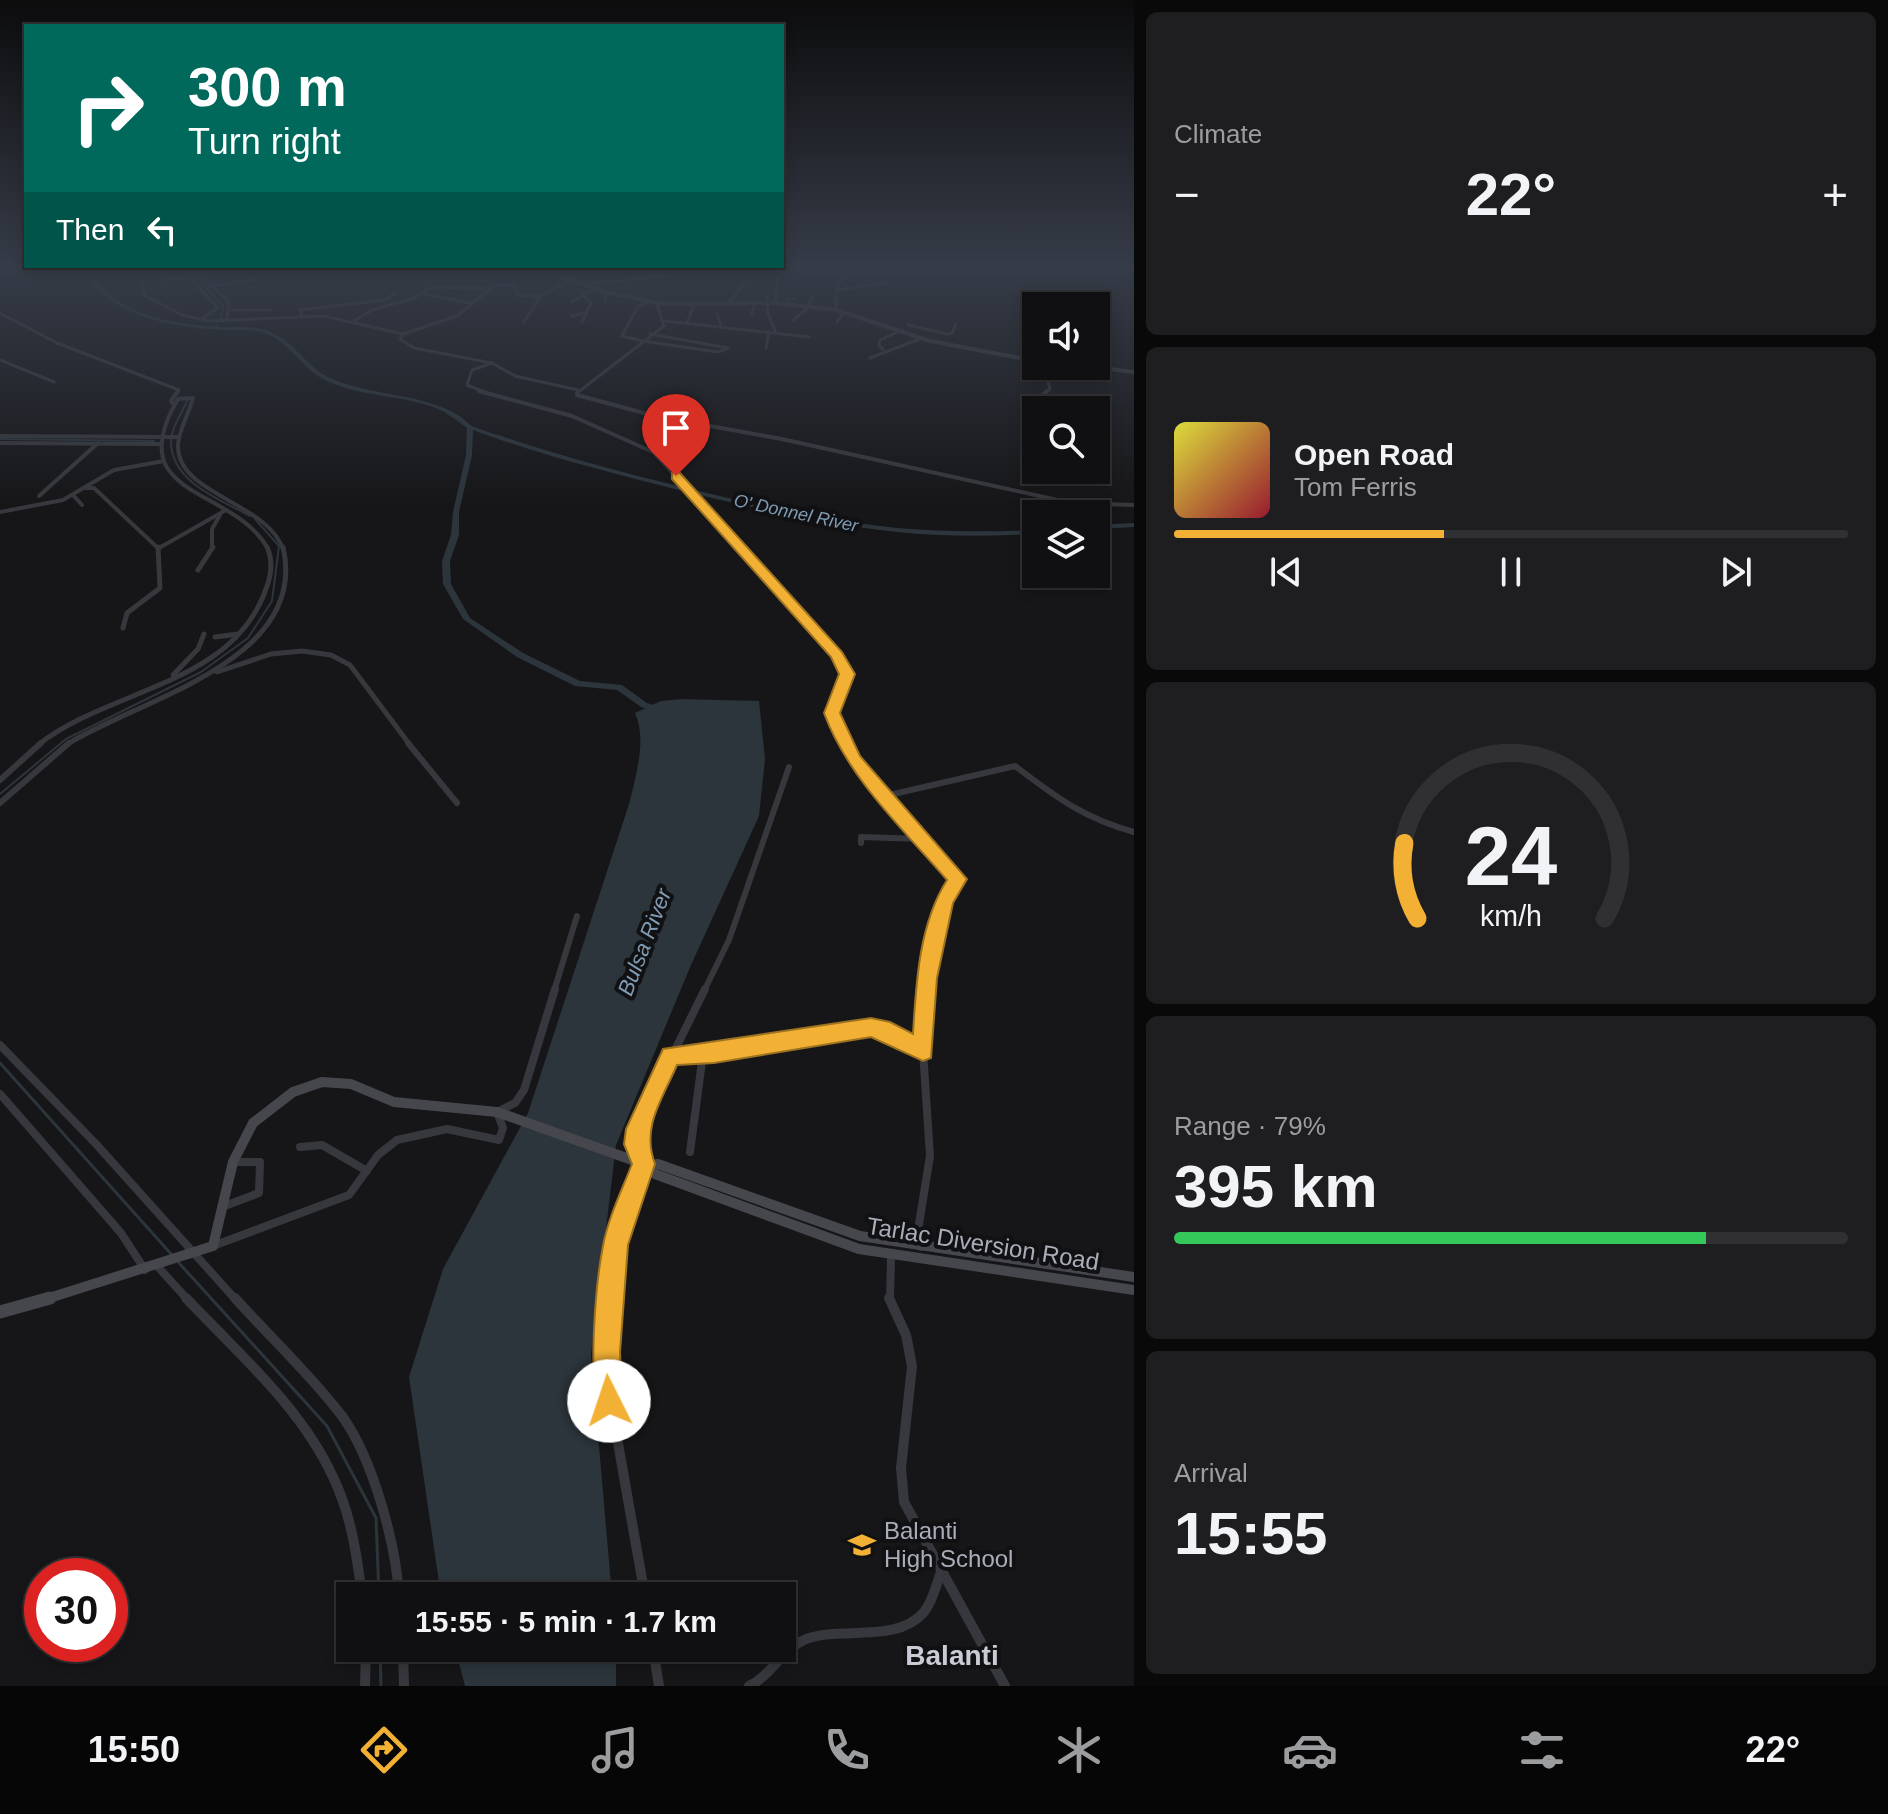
<!DOCTYPE html>
<meta charset="utf-8">
<style>
body{margin:0;font-family:Helvetica,sans-serif;background:#1e1e20;color:#f1f3f6;height:100vh;display:flex;flex-direction:column;font-size:30px;white-space:nowrap}
*{box-sizing:border-box;margin:0}
p{font-size:26px;color:#9c9d9f}
.icon{flex:none;width:44px;height:44px;fill:none;stroke:currentColor;stroke-width:2;stroke-linecap:round;stroke-linejoin:round}
.map{position:relative;flex:1;overflow:hidden}
.panel{display:flex;flex-direction:column;gap:12px;padding:12px;background:#09090a;width:754px}
.panel>*{flex:none}
.top-card{position:absolute;left:24px;top:24px;width:760px;height:244px;border-radius:0px;box-shadow:0 4px 12px #0003,0 0 0 2px #303032;background:#00695c;color:#fff;overflow:hidden}
.controls{position:absolute;left:1022px;top:292px;display:grid;gap:16px}
.controls a{display:grid;place-items:center;width:88px;height:88px;border-radius:0px;background:#101012;box-shadow:0 4px 12px #0003,0 0 0 2px #303032;font-size:40px}
.speed{position:absolute;left:24px;top:1558px;display:flex;gap:16px;font-size:40px;font-weight:700;text-align:center}
.speed>*{display:grid;place-content:center;width:104px;height:104px;border-radius:50%;background:#101012;box-shadow:0 4px 12px #0003,0 0 0 2px #303032;line-height:1}
.speed .limit{border:12px solid #d22;background:#fff;color:#111}
.pin{position:absolute;display:grid;place-items:center;width:68px;height:68px;color:#fff;margin:-82px -34px;border-radius:50% 50% 50% 0;rotate:-45deg;box-shadow:0 0 8px #0007}
.pin .icon{rotate:45deg}
.me{position:absolute;width:88px;margin:-44px;rotate:356deg;stroke-linejoin:round;filter:drop-shadow(0 0 6px #0008)}
.turn{display:flex;align-items:center;gap:28px;height:168px;padding:0 32px;font-size:36px}
.turn .icon{width:104px;height:104px;stroke-width:2.5}
.turn b{display:block;font-size:56px;line-height:68px}
.then{display:flex;align-items:center;height:76px;padding:0 32px;background:#0003;gap:16px;font-size:30px}
.big{font-size:60px;font-weight:700;line-height:1.1}
.panel .card{flex:1;display:flex;flex-direction:column;justify-content:center;gap:12px;min-width:0;padding:0 28px;border-radius:12px;background:#1e1e20}
.panel .dial{align-items:center;gap:0}
.dial svg{height:208px;overflow:visible;fill:none;stroke:#303032;stroke-width:7;stroke-linecap:round;text-anchor:middle}
.dial text{fill:#f1f3f6;stroke:none}
.song{display:flex;align-items:center;gap:24px}
.cover{width:96px;height:96px;border-radius:12px;background:linear-gradient(135deg,hsl(60 70% 55%),hsl(350 70% 35%))}
.played{height:8px;border-radius:4px;background:linear-gradient(90deg,#f2b134 40%,#303032 40%)}
.keys{display:flex;justify-content:space-around;direction:ltr}
.heat{display:flex;justify-content:space-between;align-items:center;font-size:44px;direction:ltr}
.charge{height:12px;border-radius:6px;background:linear-gradient(90deg,#34c759 79%,#303032 0)}
.trip{position:absolute;left:336px;top:1582px;width:460px;height:80px;border-radius:0px;background:#101012;box-shadow:0 4px 12px #0003,0 0 0 2px #303032;font-weight:700;line-height:80px;text-align:center}
.tabs{display:flex;height:128px;justify-content:space-around;align-items:center;background:#060607;color:#9c9d9f}
.tabs .icon{width:56px;height:56px}
.tabs .on{color:#f2b134}
.tabs b{font-size:36px;color:#f1f3f6}
main{display:flex;flex:1;min-height:0}
.map>svg:first-child{display:block}
.water{fill:#2c353c}
.lines{fill:none;stroke-linecap:round;stroke-linejoin:round}
.stream-far1{stroke:#2c353c;stroke-width:2}
.stream{stroke:#2c353c;stroke-width:3}
.river{fill:#2c353c;fill-rule:evenodd}
.minor-far5{stroke:#37383d;stroke-width:3}
.minor-far4{stroke:#37383d;stroke-width:4}
.minor-far3{stroke:#37383d;stroke-width:5}
.minor-far2{stroke:#37383d;stroke-width:6}
.minor-far1{stroke:#37383d;stroke-width:8}
.minor{stroke:#37383d;stroke-width:10}
.tertiary{stroke:#37383d;stroke-width:4}
.secondary-far1{stroke:#45474d;stroke-width:10}
.secondary{stroke:#45474d;stroke-width:13}
.route{fill:#f2b134;stroke:#9d7322;stroke-width:2}
.labels{text-anchor:middle;stroke-width:8;stroke-linejoin:round;paint-order:stroke}
.far-water-label{font-size:18px;font-style:italic;fill:#7f9bb3;stroke:#111113}
.water-label{font-size:22px;font-style:italic;fill:#7f9bb3;stroke:#111113}
.near-street-label{font-size:24px;fill:#a8adb8;stroke:#111113}
.near-poi-label{font-size:24px;fill:#a8adb8;stroke:#111113;text-anchor:start}
.near-quarter-label{font-size:28px;font-weight:bold;fill:#c9ccd4;stroke:#111113}
</style>
<main>
<div class="map">
<svg width="1134" height="1686" viewBox="0 0 1134 1686">
<rect width="100%" height="100%" fill="#161618"/>
<g class="water">
<path d="M682,699l77,2 6,58 -6,57 -68,149 -75,180 -25,209 21,242h-171l-32,-219 34,-108 85,-156 102,-312c6,-27 17,-61 5,-88l26,-12z"/>
<polygon points="455,1648 616,1648 616,1686 465,1686"/>
</g>
<g class="lines">
<g class="stream-far1">
<polyline points="187,268 223,306 221,319"/>
<polyline points="215,328 217,325"/>
<path d="M187,401c-5,12 -16,27 -16,41 0,40 50,58 79,74"/>
<polyline points="0,439 154,441"/>
<polyline points="0,794 66,739 201,672 248,638 272,601 279,546 255,519"/>
</g>
<g class="stream">
<polyline points="0,1063 172,1255"/>
<polyline points="179,1263 327,1426 376,1518 379,1596"/>
<polyline points="380,1648 381,1686"/>
</g>
<g class="river">
<path d="M83,268h4c26,47 85,56 133,59 16,1 33,-2 48,4 26,9 38,36 62,47 34,15 72,15 106,27 7,2 15,6 22,10 5,3 9,8 14,11 9,4 20,7 29,10 59,20 120,36 181,51 71,17 142,33 215,41 46,4 92,4 139,2v4c-47,2 -93,3 -139,-2 -77,-8 -152,-26 -226,-44 -67,-17 -133,-34 -198,-58l-1,25 -13,57v23l-9,26 1,23 19,34 53,35 57,28 42,4 25,18 17,5 1,2 -4,3 -20,-6 -24,-17 -42,-4 -58,-29 -54,-38 -20,-35 -1,-23 9,-26 2,-23 13,-57 1,-27c-10,-8 -20,-15 -31,-20 -37,-14 -78,-11 -113,-29 -22,-12 -34,-37 -58,-46 -13,-5 -29,-2 -42,-3 -51,-3 -114,-12 -140,-62z"/>
<polygon points="1134,523 1134,527 1096,529 1096,525"/>
</g>
<g class="minor-far5">
<polyline points="140,268 144,295 182,315 209,321 324,316 403,334 457,316 495,285 515,285 517,295 540,297 569,280"/>
<polyline points="181,268 218,308 201,319"/>
<polyline points="193,268 229,302 227,320"/>
<polyline points="318,268 340,270"/>
<polyline points="1126,268 1123,273 1127,275"/>
<polyline points="369,270 372,268"/>
<polyline points="553,271 557,268"/>
<polyline points="197,273 239,272"/>
<polyline points="157,274 179,271"/>
<polyline points="0,276 24,268"/>
<polyline points="162,280 188,277"/>
<polyline points="581,284 673,275 688,269"/>
<polyline points="210,286 259,279"/>
<polyline points="836,290 846,271"/>
<polyline points="605,292 605,300"/>
<polyline points="425,294 470,303"/>
<polyline points="767,296 768,314 776,333"/>
<polyline points="571,302 583,295"/>
<polyline points="775,303 778,278 783,271"/>
<polyline points="728,304 744,284"/>
<polyline points="790,305 787,299 796,299"/>
<polyline points="231,310 270,310"/>
<polyline points="836,310 836,290 885,283"/>
<polyline points="0,313 57,343 179,390 177,393"/>
<polyline points="717,314 721,326"/>
<polyline points="751,315 755,304"/>
<polyline points="302,316 300,310 384,300 396,293"/>
<polyline points="572,316 587,312"/>
<polyline points="793,320 806,310 813,295"/>
<polyline points="354,321 372,310 414,298 432,287 490,289"/>
<polyline points="665,321 809,337"/>
<polyline points="524,322 540,297"/>
<polyline points="582,322 591,303 583,295 595,289"/>
<polyline points="837,322 844,312"/>
<polyline points="687,323 694,305"/>
<polyline points="908,325 947,334 952,333 956,324"/>
<polyline points="403,334 400,339 414,348 492,363 515,376 578,390"/>
<polyline points="642,341 718,352 728,348 650,334"/>
<polyline points="643,341 622,336 638,306 651,301"/>
<polyline points="766,348 769,332"/>
<polyline points="883,349 879,346 880,340 902,330"/>
<polyline points="870,358 922,338"/>
<polyline points="0,360 54,382"/>
<polyline points="1044,366 1050,389 1045,393"/>
<polyline points="487,393 467,385 472,370 492,363"/>
<polyline points="577,393 664,326 656,302"/>
</g>
<g class="minor-far4">
<polyline points="479,391 572,416 653,452 743,549"/>
<polyline points="578,391 577,395 655,416 782,439 1071,503 1134,505"/>
<polyline points="1043,395 1047,391"/>
<polyline points="174,405 171,401 178,391"/>
<polyline points="0,436 179,437"/>
<polyline points="0,443 159,444"/>
<polyline points="86,488 94,488 159,549"/>
<polyline points="73,495 82,505"/>
<polyline points="39,496 98,443"/>
<polyline points="0,512 63,500 114,470 164,461"/>
<polyline points="159,548 226,510"/>
<polyline points="212,549 212,529 220,515"/>
<path d="M268,549c-34,-63 -149,-50 -90,-150l15,-1c-4,16 -14,31 -15,47 -2,49 89,57 105,104"/>
</g>
<g class="minor-far3">
<polyline points="741,547 820,633 847,674 832,717 846,745"/>
<polyline points="198,570 213,547"/>
<polyline points="123,628 127,613 160,588 158,547"/>
<polyline points="215,637 238,634"/>
<polyline points="217,672 271,654 302,651 331,655 350,665 410,745"/>
<polyline points="173,675 198,649 204,634"/>
<path d="M38,745c72,-57 194,-59 228,-156 5,-13 7,-29 1,-42"/>
<path d="M66,745c72,-46 244,-83 217,-198"/>
</g>
<g class="minor-far2">
<polyline points="408,743 457,803"/>
<polyline points="845,743 854,760 957,879 943,902 924,991"/>
<polyline points="0,780 41,743"/>
<path d="M885,796l130,-30c41,31 68,52 119,66"/>
<polyline points="0,803 69,743"/>
<polyline points="861,843 861,837 922,839"/>
<polyline points="554,991 577,916"/>
<polyline points="704,991 729,940 789,767"/>
</g>
<g class="minor-far1">
<polyline points="0,1045 96,1144 236,1300"/>
<polyline points="671,1056 714,1053 871,1027 883,1029 923,1051"/>
<polyline points="0,1094 121,1233 145,1270"/>
<polyline points="300,1147 322,1145 367,1171"/>
<polyline points="690,1152 703,1054"/>
<polyline points="222,1207 259,1193 260,1162 233,1162"/>
<polyline points="213,1246 349,1195 378,1155 397,1140 447,1129 499,1140 503,1128 497,1112 515,1103 524,1090 555,989"/>
<polyline points="921,1247 919,1224 930,1156 923,1051 924,989"/>
<polyline points="158,1267 188,1300"/>
<polyline points="611,1300 615,1245 644,1164 636,1144 640,1121 705,989"/>
<polyline points="890,1300 891,1256"/>
</g>
<g class="minor">
<path d="M186,1298c52,55 115,109 147,179 18,37 24,79 29,119"/>
<path d="M235,1298c35,39 75,76 107,118 31,43 54,128 57,180"/>
<polyline points="611,1298 606,1375 645,1596"/>
<polyline points="889,1298 906,1335 912,1366 901,1468 904,1502 1005,1686"/>
<polyline points="403,1648 404,1686"/>
<polyline points="653,1648 659,1686"/>
<polyline points="365,1686 366,1648"/>
<path d="M749,1686c23,-11 33,-37 57,-47 35,-13 91,5 118,-27 9,-11 12,-27 17,-40"/>
</g>
<g class="tertiary">
<polyline points="539,268 605,292 663,304 775,303 836,310 930,341 1036,361"/>
<polyline points="1087,366 1134,372"/>
</g>
<g class="secondary-far1">
<polyline points="649,1166 655,1174 859,1249 1134,1290"/>
<polyline points="43,1300 213,1246 233,1162 253,1123 293,1092 322,1082 351,1084 394,1102 497,1112 649,1166 658,1164 860,1236 1134,1277"/>
</g>
<polyline class="secondary" points="0,1312 50,1298"/>
</g>
<linearGradient id="sky" x2="0" y2="1"><stop stop-color="#0c0c0d"/><stop offset="0.53" stop-color="#363c48"/><stop offset="1" stop-color="#363c48" stop-opacity="0"/></linearGradient>
<rect width="1134" height="504" fill="url(#sky)"/>
<path class="route" d="M672,473h8l162,179 13,22 -15,39 20,43 107,123 -14,24 -16,75 -6,80 -8,3 -52,-24 -157,26 -37,2c-15,35 -36,62 -22,99l-27,81 -8,107 3,49 -4,10 -10,4 -9,-4c-13,-31 -4,-130 3,-165 5,-28 19,-56 29,-82l-8,-20 2,-15 37,-80 208,-31 19,4 23,12c3,-51 6,-110 34,-154 -45,-52 -99,-102 -123,-167l15,-39 -8,-17 -159,-178z"/>
<defs>
<g id="school-bare" transform="scale(2.16)"><path d="M0-5L7-2L0 1L-7-2ZM-4 1L0 2.5L4 1V4Q0 6-4 4Z" fill="#f2b134" stroke="#111113" stroke-width="2.5" paint-order="stroke"/></g>
</defs>
<g fill-rule="evenodd">
<use href="#school-bare" x="862" y="1545"/>
</g>
<g class="labels">
<g class="far-water-label">
<text transform="translate(796 513) rotate(12)" y="6">O' Donnel River</text>
</g>
<g class="water-label">
<text transform="translate(644 942) rotate(-69)" y="8">Bulsa River</text>
</g>
<g class="near-street-label">
<text transform="translate(983 1244) rotate(9)" y="8">Tarlac Diversion Road</text>
</g>
<g class="near-poi-label">
<text x="884" y="1539">Balanti<tspan x="884" dy="28">High School</tspan></text>
</g>
<g class="near-quarter-label">
<text x="952" y="1665">Balanti</text>
</g>
</g>
</svg>
<div class="controls">
<a><svg class="icon" aria-label="sound" viewBox="0 0 24 24"><path d="M4 9h4l5-4v14l-5-4H4zM17 9q2 3 0 6"/></svg></a>
<a><svg class="icon" aria-label="search" viewBox="0 0 24 24"><circle cx="10" cy="10" r="6"/><path d="M15 15l6 6"/></svg></a>
<a><svg class="icon" aria-label="layers" viewBox="0 0 24 24"><path d="M12 4l9 5-9 5-9-5zM3 14l9 5 9-5"/></svg></a>
</div>
<div class="speed"><div class="limit">30</div></div>
<div class="pin" style="left:676px;top:476px;background:#d93025"><svg class="icon" aria-label="arrive" viewBox="0 0 24 24"><path d="M6 21V4h12l-3 4 3 4H6"/></svg></div>
<svg class="me" style="left:609px;top:1401px" viewBox="-20 -20 40 40"><circle r="19" fill="#fff"/><path d="M0-13L10 11 0 6-10 11z" fill="#f2b134"/></svg>
<div class="trip">15:55 · 5 min · 1.7 km</div>
<div class="top-card">
<div class="turn"><svg class="icon" aria-label="right" viewBox="0 0 24 24"><path d="M7 20v-9h11M14 6l5 5-5 5"/></svg><div><b>300 m</b>Turn right</div></div>
<div class="then">Then<svg class="icon" aria-label="left" viewBox="0 0 24 24"><path d="M17 20v-9H6M10 6l-5 5 5 5"/></svg></div>
</div>
</div>
<section class="panel">
<div class="card"><p>Climate</p>
<div class="heat"><a>−</a><b class="big">22°</b><a>+</a></div>
</div>
<div class="card">
<div class="song"><i class="cover"></i><div><b>Open Road</b><p>Tom Ferris</p></div></div>
<div class="played"></div>
<div class="keys"><svg class="icon" aria-label="previous" viewBox="0 0 24 24"><path d="M18 5L8 12l10 7zM5 5v14"/></svg><svg class="icon" aria-label="pause" viewBox="0 0 24 24"><path d="M8 5v14M16 5v14"/></svg><svg class="icon" aria-label="next" viewBox="0 0 24 24"><path d="M6 5l10 7-10 7zM19 5v14"/></svg></div>
</div>
<div class="card dial"><svg viewBox="0 0 100 80">
<path d="M14 69A42 42 0 1 1 86 69"/>
<path d="M14 69A42 42 0 0 1 9 40" stroke="#f2b134"/>
<text x="50" y="56" font-size="32" font-weight="700">24</text>
<text x="50" y="72" font-size="11">km/h</text>
</svg></div>
<div class="card"><p>Range · 79%</p><b class="big">395 km</b><div class="charge"></div></div>
<div class="card"><p>Arrival</p><b class="big">15:55</b></div>
</section>
</main>
<nav class="tabs">
<b>15:50</b>
<svg class="icon on" aria-label="directions" viewBox="0 0 24 24"><path d="M12 3l9 9-9 9-9-9zM9 14v-3h6M13 9l2 2-2 2"/></svg>
<svg class="icon" aria-label="music" viewBox="0 0 24 24"><path d="M9 18V5l10-2v13"/><circle cx="6" cy="18" r="3"/><circle cx="16" cy="16" r="3"/></svg>
<svg class="icon" aria-label="phone" viewBox="0 0 24 24"><path d="M5 4h4l2 5-3 2q2 4 5 5l2-3 5 2v4C11 20 4 13 5 4z"/></svg>
<svg class="icon" aria-label="climate" viewBox="0 0 24 24"><path d="M12 3v18M4 7l16 10M4 17L20 7"/></svg>
<svg class="icon" aria-label="car" viewBox="0 0 24 24"><path d="M5 17H2v-5l4-1 3-4h7l3 4 3 1v5h-3M9 17h6M6 11h13"/><circle cx="7" cy="17" r="2"/><circle cx="17" cy="17" r="2"/></svg>
<svg class="icon" aria-label="filters" viewBox="0 0 24 24"><path d="M4 7h16M4 17h16"/><circle cx="9" cy="7" r="2"/><circle cx="15" cy="17" r="2"/></svg>
<b>22°</b>
</nav>
